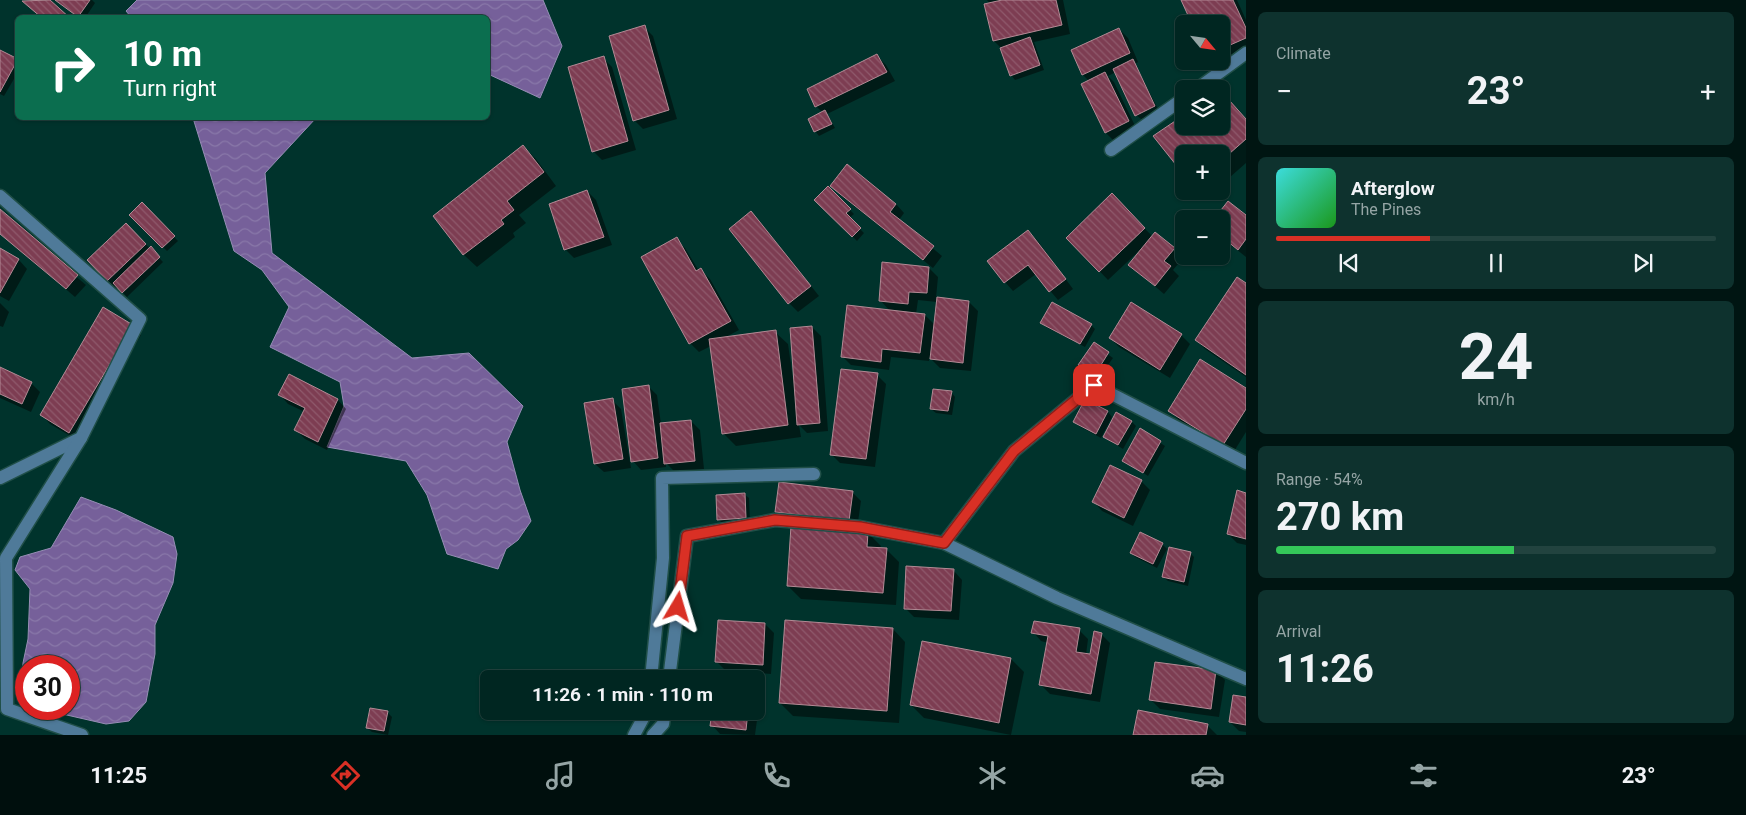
<!DOCTYPE html>
<meta charset="utf-8">
<style>
body{margin:0;font-family:Roboto,sans-serif;background:#0e322e;color:#f1f3f6;height:100vh;display:flex;flex-direction:column;font-size:19px;white-space:nowrap}
*{box-sizing:border-box;margin:0}
p{font-size:16px;color:#95a5a5}
.icon{flex:none;width:28px;height:28px;fill:none;stroke:currentColor;stroke-width:2;stroke-linecap:round;stroke-linejoin:round}
.map{position:relative;flex:1;overflow:hidden}
.drawer{display:flex;flex-direction:column;gap:12px;padding:12px;background:#001512;width:500px}
.drawer>*{flex:none}
.guide{position:absolute;left:15px;top:15px;width:475px;height:105px;border-radius:8px;box-shadow:0 1px 4px #0004,0 0 0 1px #22433f;background:#0b6e4f;color:#fff;overflow:hidden}
.needle{width:32px;rotate:119deg}
.tools{position:absolute;left:1175px;top:15px;display:grid;gap:10px}
.tools a{display:grid;place-items:center;width:55px;height:55px;border-radius:8px;background:#002621;box-shadow:0 1px 4px #0004,0 0 0 1px #22433f;font-size:25px}
.speed{position:absolute;left:15px;top:655px;display:flex;gap:10px;font-size:25px;font-weight:700;text-align:center}
.speed>*{display:grid;place-content:center;width:65px;height:65px;border-radius:50%;background:#002621;box-shadow:0 1px 4px #0004,0 0 0 1px #22433f;line-height:1}
.speed .limit{border:8px solid #d22;background:#fff;color:#111}
.pin{position:absolute;display:grid;place-items:center;width:42px;height:42px;color:#fff;margin:-21px;border-radius:10px;box-shadow:0 2px 8px #0006}
.me{position:absolute;width:55px;margin:-28px;rotate:7deg;stroke-linejoin:round;filter:drop-shadow(0 0 4px #0008)}
.turn{display:flex;align-items:center;gap:18px;height:105px;padding:0 25px;font-size:22px}
.turn .icon{width:65px;height:65px;stroke-width:2.5}
.turn b{display:block;font-size:35px;line-height:42px}
.big{font-size:38px;font-weight:700;line-height:1.1}
.drawer .tile{flex:1;display:flex;flex-direction:column;justify-content:center;gap:8px;min-width:0;padding:0 18px;border-radius:8px;background:#0e322e}
.drawer .dial{align-items:center;gap:0}
.dial b{font-size:65px;line-height:1}
.song{display:flex;align-items:center;gap:15px}
.cover{width:60px;height:60px;border-radius:8px;background:linear-gradient(135deg,hsl(180 70% 55%),hsl(120 70% 35%))}
.played{height:5px;border-radius:2px;background:linear-gradient(90deg,#d93025 35%,#22433f 35%)}
.keys{display:flex;justify-content:space-around;direction:ltr}
.heat{display:flex;justify-content:space-between;align-items:center;font-size:28px;direction:ltr}
.charge{height:8px;border-radius:4px;background:linear-gradient(90deg,#34c759 54%,#22433f 0)}
.trip{position:absolute;left:480px;top:670px;width:285px;height:50px;border-radius:8px;background:#002621;box-shadow:0 1px 4px #0004,0 0 0 1px #22433f;font-weight:700;line-height:50px;text-align:center}
.tabs{display:flex;height:80px;justify-content:space-around;align-items:center;background:#000f0d;color:#95a5a5}
.tabs .icon{width:35px;height:35px}
.tabs .current{color:#d93025}
.tabs b{font-size:22px;color:#f1f3f6}
main{display:flex;flex:1;min-height:0}
.map>svg:first-child{display:block}
.water{fill:url(#water-waves);stroke:#968eb5}
.shadow{fill:#0007;fill-rule:evenodd}
.building{fill:url(#building-back-hatch);stroke:#b38a95}
.lines{fill:none;stroke-linecap:round;stroke-linejoin:round}
.minor-casing{stroke:#204f48;stroke-width:15}
.minor{stroke:#4f7a99;stroke-width:12}
.route-casing{stroke:#8d1f18;stroke-width:12}
.route{stroke:#d93025;stroke-width:9}
</style>
<main>
<div class="map">
<svg width="1246" height="735" viewBox="0 0 1246 735">
<defs>
<pattern id="water-waves" width="16" height="10" patternUnits="userSpaceOnUse" patternTransform="scale(1.25)"><rect width="16" height="10" fill="#76609a"/><path d="M0 5q4-4 8 0t8 0" fill="none" stroke="#8978a9"/></pattern>
<pattern id="building-back-hatch" width="6" height="6" patternUnits="userSpaceOnUse" patternTransform="scale(1.25)"><rect width="6" height="6" fill="#7d3d52"/><path d="M-1 5l2 2M0 0l6 6M5-1l2 2" fill="none" stroke="#8f5a6c"/></pattern>
</defs>
<rect width="100%" height="100%" fill="#00332c"/>
<g class="water">
<polygon points="137,0 543,0 562,46 540,98 488,74 488,18 131,17 126,11"/>
<polygon points="193,118 316,118 265,173 272,253 412,358 469,353 523,406 507,442 520,490 531,521 518,540 506,549 498,569 447,554 427,495 406,461 327,447 344,406 340,382 270,347 289,307 262,270 234,251"/>
<polygon points="81,497 116,510 173,537 177,554 173,583 155,625 155,654 146,702 129,721 106,724 58,713 47,709 69,709 69,666 26,666 26,700 21,698 23,663 28,639 30,589 15,570 20,557 51,548"/>
</g>
<g class="shadow">
<polygon points="56,0 92,0 95,3 85,18 79,18"/>
<polygon points="987,0 1063,0 1070,34 1034,42 1044,70 1015,80 1011,75 1002,49 994,41 990,4"/>
<polygon points="1182,0 1237,0 1246,20 1246,50 1217,64 1214,61 1221,61 1221,24"/>
<polygon points="644,27 653,36 677,119 643,129 634,120"/>
<polygon points="1119,29 1128,38 1138,62 1135,64 1159,111 1141,119 1136,115 1116,72 1108,76 1114,82 1137,130 1115,142 1106,133 1083,84 1089,81 1083,75 1072,51"/>
<polygon points="0,51 18,61 18,72 4,96 0,94"/>
<polygon points="877,56 886,65 895,81 827,114 835,128 819,136 815,131 823,113 816,106"/>
<polygon points="603,58 612,67 636,150 602,160 593,151"/>
<polygon points="1246,119 1246,163 1221,185 1221,154 1184,126 1221,126"/>
<polygon points="523,146 536,159 556,186 519,215 526,223 513,233 515,237 477,267 464,255 435,216"/>
<polygon points="847,166 896,204 904,213 899,220 942,256 933,268 840,195 832,186"/>
<polygon points="828,188 854,214 849,218 864,233 857,241 816,200"/>
<polygon points="587,191 596,200 612,245 574,258 566,250 550,205"/>
<polygon points="1200,191 1214,191 1207,198"/>
<polygon points="1112,195 1153,237 1155,234 1183,258 1173,270 1179,276 1164,294 1130,265 1142,250 1141,249 1108,280 1068,238"/>
<polygon points="142,204 178,241 167,251 131,215"/>
<polygon points="0,211 86,285 75,297 0,233"/>
<polygon points="751,213 760,222 819,296 798,312 789,303 731,229"/>
<polygon points="1246,217 1246,257 1221,237 1221,219"/>
<polygon points="126,224 163,262 127,297 118,287 116,289 88,260"/>
<polygon points="1028,232 1037,240 1073,289 1058,300 1036,274 1013,291 1005,282"/>
<polygon points="676,239 685,248 699,271 701,270 710,279 739,330 724,338 775,332 788,344 793,379 795,378 812,327 821,336 828,431 807,433 799,425 801,437 736,446 723,433 711,346 699,352 690,343 643,257"/>
<polygon points="0,249 19,260 27,269 9,301 0,296"/>
<path d="M929,268l9,9 -2,21 33,4 9,9 -7,60 -31,-3 -11,-11v4l-38,-4 -2,13 -38,-5 -9,-9 48,-45 -10,-11zM918,300l19,2 -2,23 -10,-10 -9,-1z"/>
<polygon points="1246,285 1246,377 1205,349 1196,340"/>
<polygon points="0,303 9,312 3,327 0,326"/>
<polygon points="1042,322 1091,325 1095,329 1085,347 1046,327"/>
<polygon points="132,326 141,335 79,441 50,424 42,415"/>
<polygon points="1181,335 1190,344 1170,378 1119,347 1110,338"/>
<polygon points="1094,344 1113,358 1098,379 1080,365"/>
<polygon points="0,368 31,383 40,392 31,412 0,398"/>
<polygon points="877,375 886,384 875,467 840,463 831,454"/>
<polygon points="648,386 657,395 661,424 691,421 700,430 704,469 675,472 666,463 666,467 641,470 633,461"/>
<polygon points="1246,389 1246,432 1233,453 1179,420 1170,411"/>
<polygon points="951,392 955,397 952,415 936,413 931,409"/>
<polygon points="280,395 338,400 346,409 327,450 305,439 296,430 305,412 288,404"/>
<polygon points="612,400 621,409 631,468 604,472 595,464"/>
<polygon points="1086,401 1108,412 1112,417 1101,438 1079,426 1075,422"/>
<polygon points="1132,422 1136,426 1123,449 1104,437"/>
<polygon points="1141,430 1165,446 1148,476 1124,460"/>
<polygon points="1141,481 1150,490 1133,526 1102,511 1094,502"/>
<polygon points="852,492 861,501 857,529 786,521 777,512"/>
<polygon points="744,494 749,498 750,522 723,524 719,520"/>
<polygon points="1246,494 1246,545 1237,543 1228,534"/>
<polygon points="868,533 881,546 880,549 886,549 899,562 896,605 801,599 788,586"/>
<polygon points="1141,533 1162,544 1167,549 1157,568 1135,557 1131,553"/>
<polygon points="1190,553 1194,557 1188,586 1168,581 1163,577"/>
<polygon points="954,571 962,580 959,620 914,617 905,608"/>
<polygon points="765,624 774,633 771,674 725,670 716,661"/>
<polygon points="893,629 905,642 899,723 793,716 780,703"/>
<polygon points="1079,630 1088,639 1086,655 1091,655 1101,634 1110,643 1100,702 1050,694 1041,685 1048,643 1041,641 1033,632"/>
<polygon points="1011,659 1024,672 1011,735 924,718 911,705"/>
<polygon points="1216,671 1225,680 1219,717 1160,709 1151,700"/>
<polygon points="1246,698 1246,732 1239,731 1230,722"/>
<polygon points="756,702 759,705 755,735 720,734 712,725 714,711 756,711"/>
<polygon points="388,713 392,717 388,735 372,732 367,728"/>
<polygon points="1207,725 1217,735 1134,735"/>
</g>
<g class="building">
<polygon points="50,0 70,18 42,18 22,1"/>
<polygon points="55,0 90,0 78,17"/>
<polygon points="1002,0 1056,0 1062,25 993,41 984,4"/>
<polygon points="1181,0 1233,0 1246,28 1246,38 1221,49 1221,24 1192,24"/>
<polygon points="645,25 669,110 633,121 609,36"/>
<polygon points="1119,28 1130,53 1082,75 1071,50"/>
<polygon points="1030,37 1040,65 1010,76 1000,48"/>
<polygon points="0,50 18,59 0,92"/>
<polygon points="877,54 887,72 815,107 807,89"/>
<polygon points="604,56 628,141 592,152 568,67"/>
<polygon points="1133,59 1155,106 1135,116 1113,69"/>
<polygon points="1105,72 1129,121 1105,133 1081,84"/>
<polygon points="1221,91 1246,119 1246,139 1221,161 1221,154 1184,154 1184,175 1153,136 1184,115 1184,126 1221,126"/>
<polygon points="825,110 832,124 814,132 808,119"/>
<polygon points="523,145 544,172 507,201 514,210 501,220 504,224 463,255 433,216"/>
<polygon points="847,164 896,204 890,212 934,246 923,260 830,186"/>
<polygon points="828,186 851,209 846,213 861,228 852,237 814,200"/>
<polygon points="587,190 604,237 564,250 549,204"/>
<polygon points="1112,193 1145,228 1099,272 1066,238"/>
<polygon points="1228,201 1246,215 1246,239 1238,250 1221,236 1221,219 1214,219"/>
<polygon points="142,202 175,236 162,248 129,215"/>
<polygon points="0,209 78,275 66,289 0,234"/>
<polygon points="751,211 811,286 788,304 729,229"/>
<polygon points="126,223 146,244 107,281 87,260"/>
<polygon points="1028,230 1066,279 1049,292 1028,265 1004,283 987,261"/>
<polygon points="1155,232 1175,248 1164,261 1171,266 1155,286 1128,265"/>
<polygon points="677,237 696,271 701,268 731,321 689,344 641,257"/>
<polygon points="151,246 160,257 122,293 113,283"/>
<polygon points="0,248 19,259 0,293"/>
<polygon points="882,262 929,267 927,293 909,292 908,304 879,301"/>
<polygon points="1237,277 1246,283 1246,375 1195,340"/>
<polygon points="937,297 969,301 963,363 930,359"/>
<polygon points="1052,302 1092,324 1080,344 1040,323"/>
<polygon points="1131,302 1182,334 1160,370 1109,338"/>
<polygon points="847,305 925,314 920,353 882,349 881,362 841,357"/>
<polygon points="103,307 133,325 69,433 40,415"/>
<polygon points="812,326 820,423 797,425 790,328"/>
<polygon points="776,330 788,425 722,434 709,339"/>
<polygon points="1094,342 1109,352 1094,376 1078,365"/>
<polygon points="1200,359 1246,388 1246,409 1223,445 1168,411"/>
<polygon points="0,367 32,382 22,404 0,394"/>
<polygon points="841,369 878,373 866,459 830,455"/>
<polygon points="289,374 338,399 318,442 294,430 305,408 278,395"/>
<polygon points="649,385 658,458 631,462 622,389"/>
<polygon points="933,389 952,391 948,411 930,409"/>
<polygon points="613,398 623,459 594,464 584,403"/>
<polygon points="1085,399 1108,411 1096,434 1073,422"/>
<polygon points="1116,412 1132,421 1118,445 1103,437"/>
<polygon points="691,420 695,461 664,464 660,423"/>
<polygon points="1140,428 1161,441 1143,473 1122,461"/>
<polygon points="1110,465 1142,480 1124,518 1092,502"/>
<polygon points="779,482 853,491 849,521 775,512"/>
<polygon points="1237,490 1246,493 1246,539 1227,534"/>
<polygon points="745,493 746,518 717,520 716,495"/>
<polygon points="791,526 868,532 867,547 887,548 883,593 787,586"/>
<polygon points="1140,532 1163,543 1153,564 1130,553"/>
<polygon points="1169,547 1191,552 1184,582 1162,577"/>
<polygon points="906,566 954,569 951,611 904,609"/>
<polygon points="718,620 765,623 763,665 715,662"/>
<polygon points="785,620 893,628 887,711 779,703"/>
<polygon points="1034,621 1080,628 1076,652 1090,654 1094,631 1102,633 1091,694 1039,685 1048,636 1031,633"/>
<polygon points="922,641 1011,658 999,723 910,705"/>
<polygon points="1155,662 1216,670 1211,709 1149,700"/>
<polygon points="1233,695 1246,697 1246,725 1229,722"/>
<polygon points="370,708 388,711 384,731 366,728"/>
<polygon points="1138,710 1208,724 1206,735 1133,735"/>
<polygon points="712,711 748,711 746,730 710,726"/>
</g>
<g class="lines">
<g class="minor-casing">
<g id="minor">
<polyline points="1197,89 1246,53"/>
<polyline points="1111,150 1184,98"/>
<polyline points="0,196 140,319 81,438 0,478"/>
<polyline points="81,438 6,558 7,709 82,735"/>
<polyline points="944,543 1057,598 1246,679"/>
<polyline points="651,679 663,558 662,478 814,474"/>
<polyline points="669,679 687,536 775,520 860,527 944,543 1014,451 1094,385 1246,463"/>
<polyline points="634,735 647,711"/>
<polyline points="653,735 663,724 665,711"/>
</g>
</g>
<use href="#minor" class="minor"/>
</g>
<g class="lines">
<g class="route-casing">
<polyline id="route" points="678,607 687,536 775,520 860,527 944,543 1014,451 1094,385"/>
</g>
<use href="#route" class="route"/>
</g>
</svg>
<div class="tools">
<a><svg class="needle" viewBox="-14 -14 28 28"><path d="M0-13l5 13h-10z" fill="#e53935"/><path d="M0 13l5-13h-10z" fill="#95a5a5"/></svg></a>
<a><svg class="icon" aria-label="layers" viewBox="0 0 24 24"><path d="M12 4l9 5-9 5-9-5zM3 14l9 5 9-5"/></svg></a>
<a>+</a>
<a>−</a>
</div>
<div class="speed"><div class="limit">30</div></div>
<div class="pin" style="left:1094px;top:385px;background:#d93025"><svg class="icon" aria-label="arrive" viewBox="0 0 24 24"><path d="M6 21V4h12l-3 4 3 4H6"/></svg></div>
<svg class="me" style="left:678px;top:607px" viewBox="-20 -20 40 40"><path d="M0-17L14 15 0 8-14 15z" fill="#d93025" stroke="#fff" stroke-width="4"/></svg>
<div class="trip">11:26 · 1 min · 110 m</div>
<div class="guide">
<div class="turn"><svg class="icon" aria-label="right" viewBox="0 0 24 24"><path d="M7 20v-9h11M14 6l5 5-5 5"/></svg><div><b>10 m</b>Turn right</div></div>
</div>
</div>
<section class="drawer">
<div class="tile"><p>Climate</p>
<div class="heat"><a>−</a><b class="big">23°</b><a>+</a></div>
</div>
<div class="tile">
<div class="song"><i class="cover"></i><div><b>Afterglow</b><p>The Pines</p></div></div>
<div class="played"></div>
<div class="keys"><svg class="icon" aria-label="previous" viewBox="0 0 24 24"><path d="M18 5L8 12l10 7zM5 5v14"/></svg><svg class="icon" aria-label="pause" viewBox="0 0 24 24"><path d="M8 5v14M16 5v14"/></svg><svg class="icon" aria-label="next" viewBox="0 0 24 24"><path d="M6 5l10 7-10 7zM19 5v14"/></svg></div>
</div>
<div class="tile dial"><b>24</b><p>km/h</p></div>
<div class="tile"><p>Range · 54%</p><b class="big">270 km</b><div class="charge"></div></div>
<div class="tile"><p>Arrival</p><b class="big">11:26</b></div>
</section>
</main>
<nav class="tabs">
<b>11:25</b>
<svg class="icon current" aria-label="directions" viewBox="0 0 24 24"><path d="M12 3l9 9-9 9-9-9zM9 14v-3h6M13 9l2 2-2 2"/></svg>
<svg class="icon" aria-label="music" viewBox="0 0 24 24"><path d="M9 18V5l10-2v13"/><circle cx="6" cy="18" r="3"/><circle cx="16" cy="16" r="3"/></svg>
<svg class="icon" aria-label="phone" viewBox="0 0 24 24"><path d="M5 4h4l2 5-3 2q2 4 5 5l2-3 5 2v4C11 20 4 13 5 4z"/></svg>
<svg class="icon" aria-label="climate" viewBox="0 0 24 24"><path d="M12 3v18M4 7l16 10M4 17L20 7"/></svg>
<svg class="icon" aria-label="car" viewBox="0 0 24 24"><path d="M5 17H2v-5l4-1 3-4h7l3 4 3 1v5h-3M9 17h6M6 11h13"/><circle cx="7" cy="17" r="2"/><circle cx="17" cy="17" r="2"/></svg>
<svg class="icon" aria-label="filters" viewBox="0 0 24 24"><path d="M4 7h16M4 17h16"/><circle cx="9" cy="7" r="2"/><circle cx="15" cy="17" r="2"/></svg>
<b>23°</b>
</nav>
